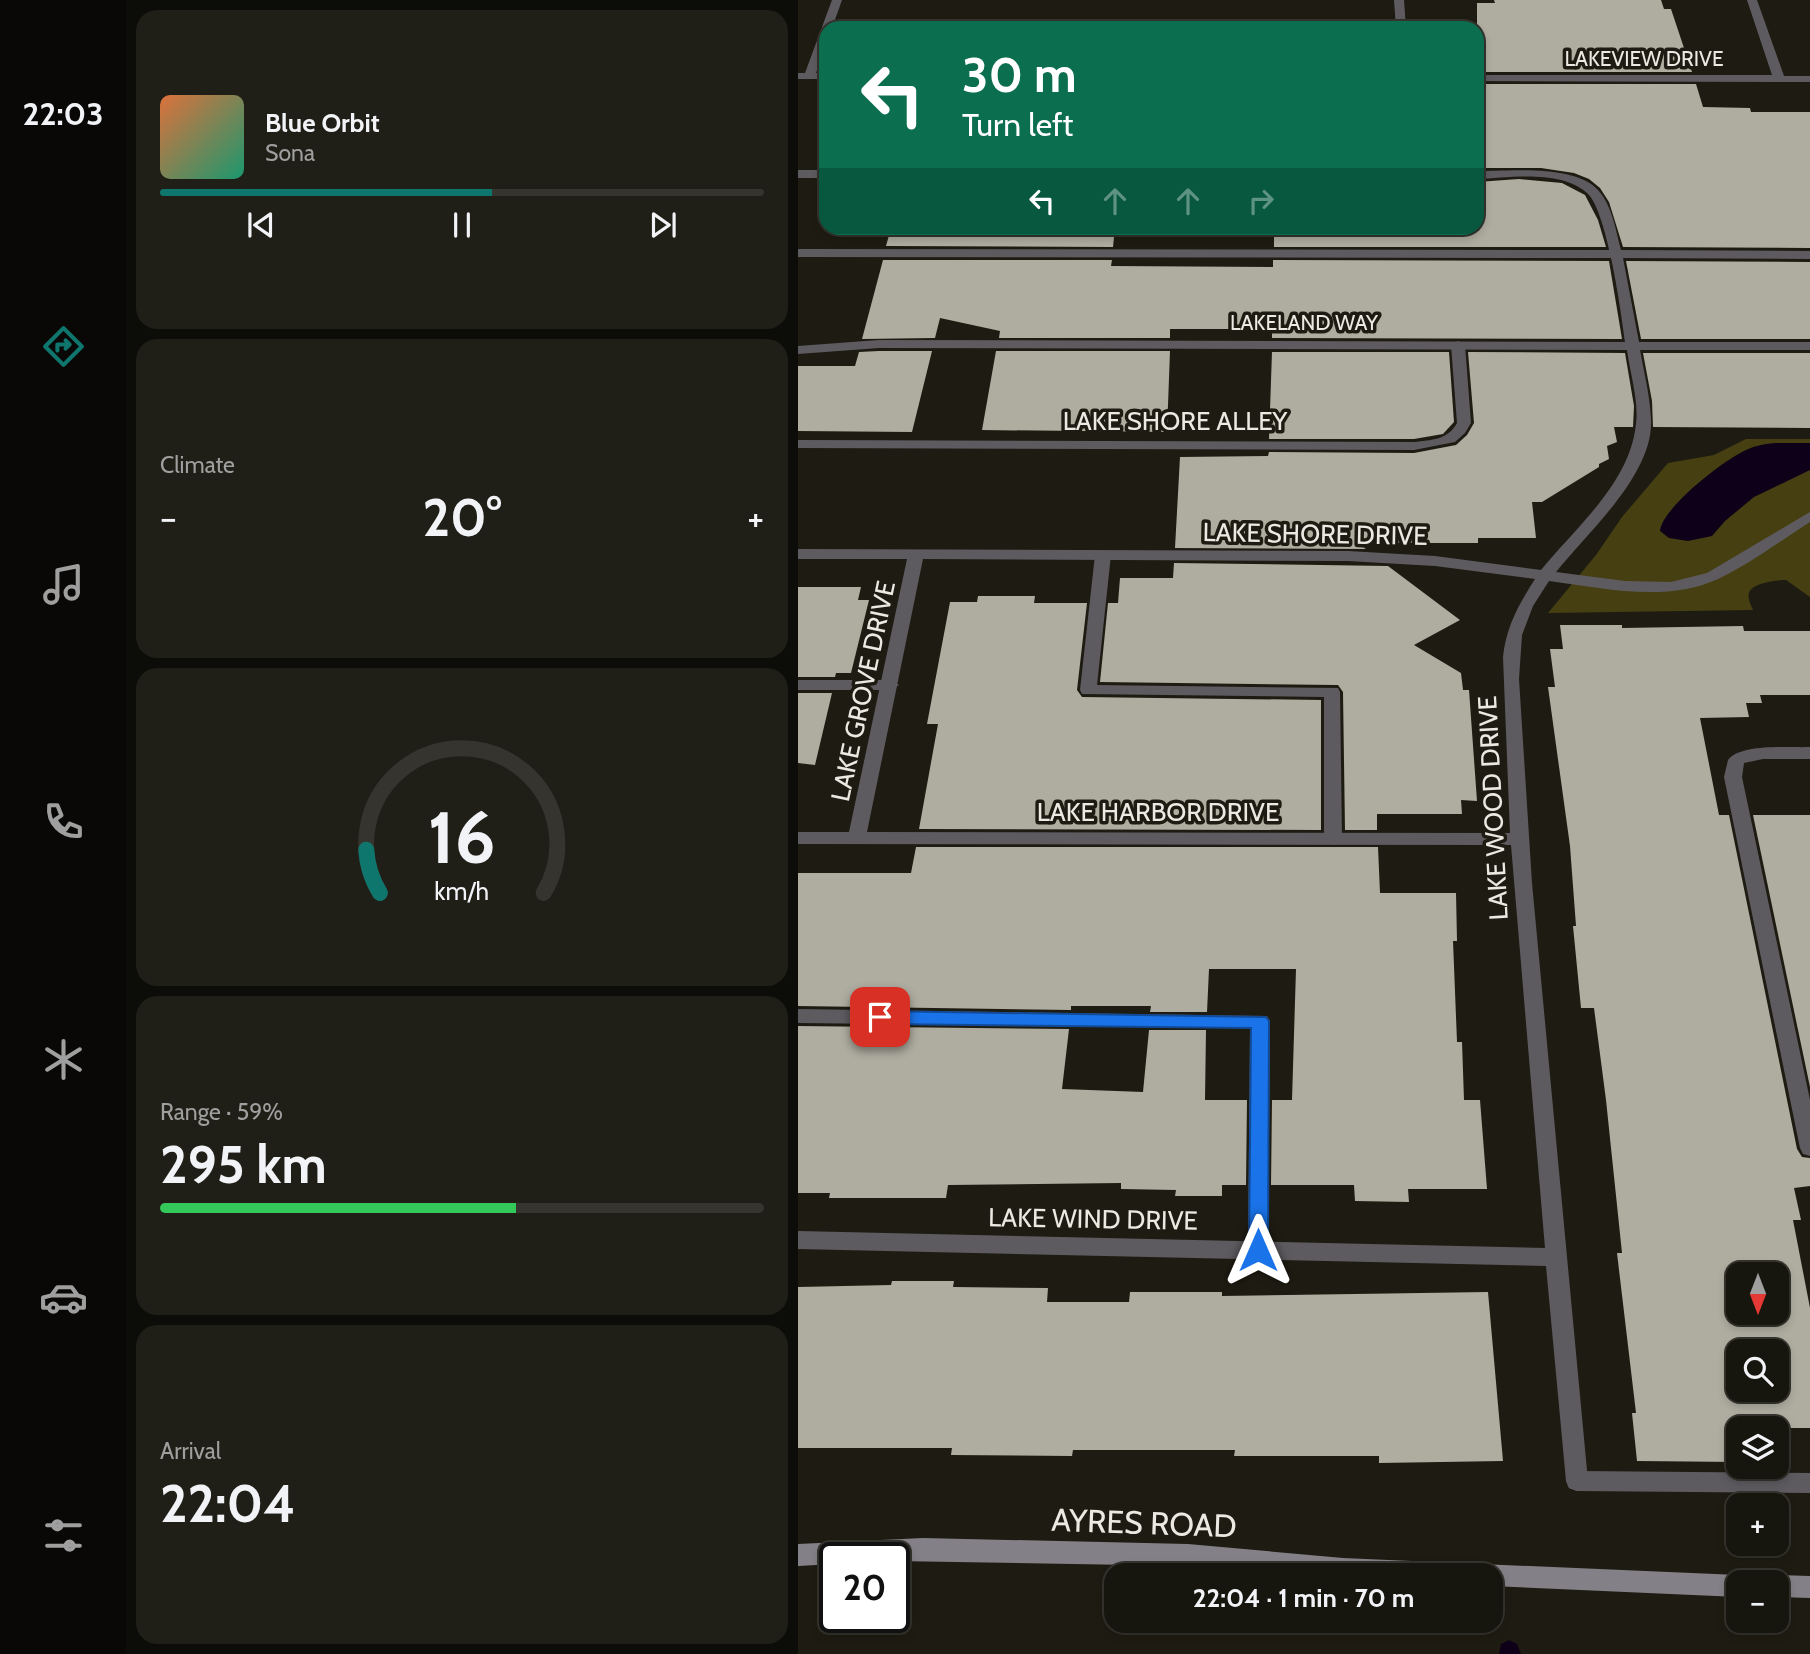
<!DOCTYPE html>
<meta charset="utf-8">
<style>
body{margin:0;font-family:Cabin,sans-serif;background:#1f1e17;color:#f1f3f6;height:100vh;display:flex;flex-direction:column;font-size:26px;white-space:nowrap}
*{box-sizing:border-box;margin:0}
p{font-size:23px;color:#9e9f9e}
.icon{flex:none;width:38px;height:38px;fill:none;stroke:currentColor;stroke-width:2;stroke-linecap:round;stroke-linejoin:round}
.map{position:relative;flex:1;overflow:hidden}
.panel{display:flex;flex-direction:column;gap:10px;padding:10px;background:#0c0c08;width:672px}
.panel>*{flex:none}
.guide{position:absolute;left:21px;top:21px;width:665px;height:214px;border-radius:21px;box-shadow:0 4px 10px #0003,0 0 0 2px #35342e;background:#0b6e4f;color:#fff;overflow:hidden}
.needle{width:46px;rotate:180deg}
.fabs{position:absolute;left:928px;top:1262px;display:grid;gap:14px}
.fabs a{display:grid;place-items:center;width:63px;height:63px;border-radius:14px;background:#16150e;box-shadow:0 4px 10px #0003,0 0 0 2px #35342e;font-size:35px}
.speed{position:absolute;left:21px;top:1542px;display:flex;gap:14px;font-size:35px;font-weight:700;text-align:center}
.speed>*{display:grid;place-content:center;width:91px;height:91px;border-radius:50%;background:#16150e;box-shadow:0 4px 10px #0003,0 0 0 2px #35342e;line-height:1}
.speed .limit{border:4px solid #111;border-radius:10px;background:#fff;color:#111}
.pin{position:absolute;display:grid;place-items:center;width:60px;height:60px;color:#fff;margin:-30px;border-radius:14px;box-shadow:0 4px 10px #0006}
.me{position:absolute;width:77px;margin:-38px;rotate:0deg;stroke-linejoin:round;filter:drop-shadow(0 0 5px #0008)}
.turn{display:flex;align-items:center;gap:24px;height:147px;padding:0 28px;font-size:32px}
.turn .icon{width:91px;height:91px;stroke-width:2.5}
.turn b{display:block;font-size:49px;line-height:60px}
.lanes{display:flex;align-items:center;height:66px;padding:0 28px;background:#0003;justify-content:center;gap:35px;direction:ltr}
.lanes .off{opacity:.35}
.big{font-size:52px;font-weight:700;line-height:1.1}
.panel .card{flex:1;display:flex;flex-direction:column;justify-content:center;gap:10px;min-width:0;padding:0 24px;border-radius:21px;background:#1f1e17}
.panel .dial{align-items:center;gap:0}
.dial svg{height:182px;overflow:visible;fill:none;stroke:#35342e;stroke-width:7;stroke-linecap:round;text-anchor:middle}
.dial text{fill:#f1f3f6;stroke:none}
.song{display:flex;align-items:center;gap:21px}
.cover{width:84px;height:84px;border-radius:10px;background:linear-gradient(135deg,hsl(20 70% 55%),hsl(160 70% 35%))}
.played{height:7px;border-radius:4px;background:linear-gradient(90deg,#0f766e 55%,#35342e 55%)}
.keys{display:flex;justify-content:space-around;direction:ltr}
.heat{display:flex;justify-content:space-between;align-items:center;font-size:38px;direction:ltr}
.charge{height:10px;border-radius:5px;background:linear-gradient(90deg,#34c759 59%,#35342e 0)}
.trip{position:absolute;left:306px;top:1563px;width:399px;height:70px;border-radius:21px;background:#16150e;box-shadow:0 4px 10px #0003,0 0 0 2px #35342e;font-weight:700;line-height:70px;text-align:center}
main{display:flex;flex:1;min-height:0}
.dock{display:flex;flex-direction:column;width:126px;justify-content:space-around;align-items:center;background:#090806;color:#9e9f9e}
.dock .icon{width:49px;height:49px}
.dock .current{color:#0f766e}
.dock b{font-size:32px;color:#f1f3f6}
.map>svg:first-child{display:block}
.green{fill:#463f12}
.water{fill:#0e0018}
.lines{fill:none;stroke-linecap:round;stroke-linejoin:round}
.stream{fill:#0e0018;fill-rule:evenodd}
.building{fill:#afada0;fill-rule:evenodd}
.lane{fill:#5e5b60;fill-rule:evenodd}
.street{fill:#5e5b60;fill-rule:evenodd}
.secondary{fill:#848087;fill-rule:evenodd}
.route{fill:#1a73e8;stroke:#114b97;stroke-width:2}
.labels{text-anchor:middle;stroke-width:7;stroke-linejoin:round;paint-order:stroke}
.far-street-label{font-size:21px;fill:#eae9e2;stroke:#1e1c12}
.street-label{font-size:26px;fill:#eae9e2;stroke:#1e1c12}
.near-street-label{font-size:32px;fill:#eae9e2;stroke:#1e1c12}
</style>
<main>
<nav class="dock">
<b>22:03</b>
<svg class="icon current" aria-label="directions" viewBox="0 0 24 24"><path d="M12 3l9 9-9 9-9-9zM9 14v-3h6M13 9l2 2-2 2"/></svg>
<svg class="icon" aria-label="music" viewBox="0 0 24 24"><path d="M9 18V5l10-2v13"/><circle cx="6" cy="18" r="3"/><circle cx="16" cy="16" r="3"/></svg>
<svg class="icon" aria-label="phone" viewBox="0 0 24 24"><path d="M5 4h4l2 5-3 2q2 4 5 5l2-3 5 2v4C11 20 4 13 5 4z"/></svg>
<svg class="icon" aria-label="climate" viewBox="0 0 24 24"><path d="M12 3v18M4 7l16 10M4 17L20 7"/></svg>
<svg class="icon" aria-label="car" viewBox="0 0 24 24"><path d="M5 17H2v-5l4-1 3-4h7l3 4 3 1v5h-3M9 17h6M6 11h13"/><circle cx="7" cy="17" r="2"/><circle cx="17" cy="17" r="2"/></svg>
<svg class="icon" aria-label="filters" viewBox="0 0 24 24"><path d="M4 7h16M4 17h16"/><circle cx="9" cy="7" r="2"/><circle cx="15" cy="17" r="2"/></svg>
</nav>
<section class="panel">
<div class="card">
<div class="song"><i class="cover"></i><div><b>Blue Orbit</b><p>Sona</p></div></div>
<div class="played"></div>
<div class="keys"><svg class="icon" aria-label="previous" viewBox="0 0 24 24"><path d="M18 5L8 12l10 7zM5 5v14"/></svg><svg class="icon" aria-label="pause" viewBox="0 0 24 24"><path d="M8 5v14M16 5v14"/></svg><svg class="icon" aria-label="next" viewBox="0 0 24 24"><path d="M6 5l10 7-10 7zM19 5v14"/></svg></div>
</div>
<div class="card"><p>Climate</p>
<div class="heat"><a>−</a><b class="big">20°</b><a>+</a></div>
</div>
<div class="card dial"><svg viewBox="0 0 100 80">
<path d="M14 69A42 42 0 1 1 86 69"/>
<path d="M14 69A42 42 0 0 1 8 50" stroke="#0f766e"/>
<text x="50" y="56" font-size="32" font-weight="700">16</text>
<text x="50" y="72" font-size="11">km/h</text>
</svg></div>
<div class="card"><p>Range · 59%</p><b class="big">295 km</b><div class="charge"></div></div>
<div class="card"><p>Arrival</p><b class="big">22:04</b></div>
</section>
<div class="map">
<svg width="1012" height="1654" viewBox="0 0 1012 1654">
<rect width="100%" height="100%" fill="#1e1c12"/>
<path class="green" d="M948,439h64v158l-24,-17c-9,0 -34,3 -37,13 -2,5 2,12 4,17l-205,3 48,-58 26,-38 46,-54 46,-8z"/>
<path class="water" d="M977,443h35v27l-56,27 -29,24 -13,15 -24,5 -19,-3 -9,-7c2,-23 62,-69 82,-79 11,-6 21,-8 33,-9z"/>
<g class="lines">
<polygon class="stream" points="711,1640 719,1644 723,1654 701,1654 703,1644"/>
</g>
<g class="building">
<polygon points="696,0 863,0 866,9 873,9 894,72 679,72 679,3 697,3"/>
<polygon points="679,84 898,84 905,107 952,108 953,112 1012,112 1012,248 825,247 811,202 802,188 791,179 776,173 743,168 679,168"/>
<polygon points="721,179 764,183 787,195 800,220 808,247 476,247 476,228 679,228 679,182"/>
<polygon points="93,228 317,228 315,247 88,246"/>
<polygon points="85,260 314,260 313,266 475,267 475,260 811,261 824,339 474,338 474,329 372,329 372,338 201,338 202,331 142,318 137,338 64,339"/>
<polygon points="828,261 1012,262 1012,339 843,339"/>
<polygon points="81,351 134,351 114,432 0,431 0,366 57,366 61,352"/>
<polygon points="198,351 372,351 369,432 184,430"/>
<polygon points="474,352 651,352 656,422 645,434 616,439 471,439"/>
<polygon points="670,352 827,353 836,406 835,427 816,427 819,442 809,446 811,459 801,464 801,467 744,502 734,502 738,538 680,538 680,543 559,543 568,549 377,548 382,457 470,456 471,452 616,453 658,445 669,435 676,423"/>
<polygon points="845,353 1012,353 1012,428 855,427 854,401"/>
<polygon points="376,563 590,566 662,620 616,645 663,673 665,690 671,690 679,801 663,800 664,814 579,814 579,830 547,830 545,692 540,685 302,682 310,603 320,603 322,578 375,578"/>
<polygon points="0,587 63,587 60,600 71,600 53,673 38,673 37,677 0,677"/>
<polygon points="180,596 237,596 236,603 289,603 279,690 284,697 523,700 523,830 121,829 140,724 129,724 152,602 179,602"/>
<path d="M762,625h62v3l121,-2 1,5h66v64h-50l2,8h-16l3,14 -49,1 19,97h10l68,334 5,8 8,1v28l-16,2 7,32h-8l17,88v120h-72v34l-101,-1 -5,-48h4l-19,-160h5l-16,-153 -12,-92h-13l-8,-82h3l-6,-80 -22,-159h7l-5,-38h13zM940,1274h38v38h-38zM940,1351h38v39h-38z"/>
<polygon points="0,693 34,693 17,765 0,763"/>
<polygon points="955,815 1012,815 1012,1087"/>
<polygon points="118,847 580,847 582,893 658,893 659,941 655,941 659,1042 664,1042 666,1100 682,1100 689,1189 610,1189 611,1202 557,1201 556,1185 473,1185 474,1100 494,1100 498,969 411,969 409,1012 352,1012 353,1006 273,1006 273,1010 0,1006 0,873 113,873"/>
<polygon points="0,1026 271,1029 264,1089 345,1092 351,1030 408,1030 407,1100 449,1100 448,1185 424,1185 424,1196 377,1196 378,1190 323,1189 323,1183 150,1185 148,1198 31,1198 32,1193 0,1193"/>
<polygon points="94,1281 156,1281 155,1287 250,1288 249,1302 331,1302 332,1292 424,1292 424,1296 690,1292 705,1461 581,1463 581,1456 436,1456 437,1450 275,1450 274,1456 153,1455 154,1448 0,1448 0,1287 93,1285"/>
</g>
<g class="lines">
<g class="lane">
<polygon points="0,249 817,250 823,254 817,258 0,257"/>
<path d="M660,341l7,4 6,78 -6,10 -10,9 -41,8 -616,-2v-8l616,2c17,-2 34,-2 43,-19l-6,-78z"/>
<polygon points="305,550 313,555 299,685 540,688 542,692 544,839 541,843 535,845 526,839 526,697 284,694 282,690 297,555"/>
<polygon points="0,680 93,680 101,685 93,690 0,690"/>
<path d="M1012,747v12h-47l-19,4 -2,14 68,323v56l-7,-2 -3,-6 -76,-371 4,-17c13,-17 62,-12 82,-13z"/>
<polygon points="0,1009 469,1016 472,1021 470,1250 467,1256 460,1259 453,1256 450,1250 452,1028 0,1023"/>
<polygon points="779,1471 1012,1473 1012,1493 779,1491 771,1488 768,1481 771,1474"/>
</g>
<g class="street">
<polygon points="34,0 44,0 34,28 28,28 28,45 18,73 28,73 28,79 0,79 0,73 7,73"/>
<polygon points="596,0 606,0 608,28 598,28"/>
<polygon points="949,0 959,0 986,76 1012,76 1012,82 679,81 679,75 974,75"/>
<rect x="0" y="170" width="28" height="8"/>
<path d="M679,171c32,0 98,-7 121,19 14,15 18,41 23,60l189,1v8l-187,-1 16,84h171v8h-170c4,22 10,46 11,69 3,55 -63,113 -95,153l69,9 46,1 36,-9 103,-61v10c-30,19 -60,42 -92,57 -52,24 -115,9 -169,2l-16,25 -11,29 -3,44 13,204 56,598 -3,7 -8,3 -8,-3 -3,-7 -20,-215 -748,-17v-18l747,17 -34,-403 -713,-1v-12h51l58,-273h-109v-10l550,2 87,5 106,14c35,-43 89,-87 95,-146 3,-23 -6,-51 -9,-74l-748,-2 -81,6v-8l81,-6 746,2c-4,-30 -18,-132 -38,-149 -27,-24 -77,-15 -110,-14zM125,559l425,2 87,5 100,13c-16,25 -29,48 -32,78l7,176 -643,-1z"/>
</g>
<g class="secondary">
<polygon points="125,1538 390,1544 545,1558 940,1575 948,1578 950,1582 940,1582 940,1597 693,1586 693,1575 490,1575 390,1566 96,1561 96,1558 37,1558 37,1564 0,1566 0,1544"/>
<polygon points="978,1575 1012,1576 1012,1598 978,1597 978,1582 968,1582 970,1578"/>
</g>
</g>
<polygon class="route" points="82,1011 468,1017 471,1021 470,1250 467,1256 460,1258 454,1256 451,1250 453,1028 82,1024 75,1022 73,1017 75,1013"/>
<g class="labels">
<g class="far-street-label">
<text x="846" y="66">LAKEVIEW DRIVE</text>
<text x="506" y="330">LAKELAND WAY</text>
</g>
<g class="street-label">
<text x="377" y="430">LAKE SHORE ALLEY</text>
<text transform="translate(517 534) rotate(1)" y="9">LAKE SHORE DRIVE</text>
<text transform="translate(65 691) rotate(-78)" y="9">LAKE GROVE DRIVE</text>
<text transform="translate(695 808) rotate(-93)" y="9">LAKE WOOD DRIVE</text>
<text x="360" y="821">LAKE HARBOR DRIVE</text>
<text transform="translate(295 1219) rotate(1)" y="9">LAKE WIND DRIVE</text>
</g>
<g class="near-street-label">
<text transform="translate(346 1523) rotate(2)" y="11">AYRES ROAD</text>
</g>
</g>
</svg>
<div class="fabs">
<a><svg class="needle" viewBox="-14 -14 28 28"><path d="M0-13l5 13h-10z" fill="#e53935"/><path d="M0 13l5-13h-10z" fill="#9e9f9e"/></svg></a>
<a><svg class="icon" aria-label="search" viewBox="0 0 24 24"><circle cx="10" cy="10" r="6"/><path d="M15 15l6 6"/></svg></a>
<a><svg class="icon" aria-label="layers" viewBox="0 0 24 24"><path d="M12 4l9 5-9 5-9-5zM3 14l9 5 9-5"/></svg></a>
<a>+</a>
<a>−</a>
</div>
<div class="speed"><div class="limit">20</div></div>
<div class="pin" style="left:82px;top:1017px;background:#d93025"><svg class="icon" aria-label="arrive" viewBox="0 0 24 24"><path d="M6 21V4h12l-3 4 3 4H6"/></svg></div>
<svg class="me" style="left:460px;top:1250px" viewBox="-20 -20 40 40"><path d="M0-17L14 15 0 8-14 15z" fill="#1a73e8" stroke="#fff" stroke-width="4"/></svg>
<div class="trip">22:04 · 1 min · 70 m</div>
<div class="guide">
<div class="turn"><svg class="icon" aria-label="left" viewBox="0 0 24 24"><path d="M17 20v-9H6M10 6l-5 5 5 5"/></svg><div><b>30 m</b>Turn left</div></div>
<div class="lanes"><svg class="icon" aria-label="left" viewBox="0 0 24 24"><path d="M17 20v-9H6M10 6l-5 5 5 5"/></svg><svg class="icon off" aria-label="ahead" viewBox="0 0 24 24"><path d="M12 20V5M6 11l6-6 6 6"/></svg><svg class="icon off" aria-label="ahead" viewBox="0 0 24 24"><path d="M12 20V5M6 11l6-6 6 6"/></svg><svg class="icon off" aria-label="right" viewBox="0 0 24 24"><path d="M7 20v-9h11M14 6l5 5-5 5"/></svg></div>
</div>
</div>
</main>
